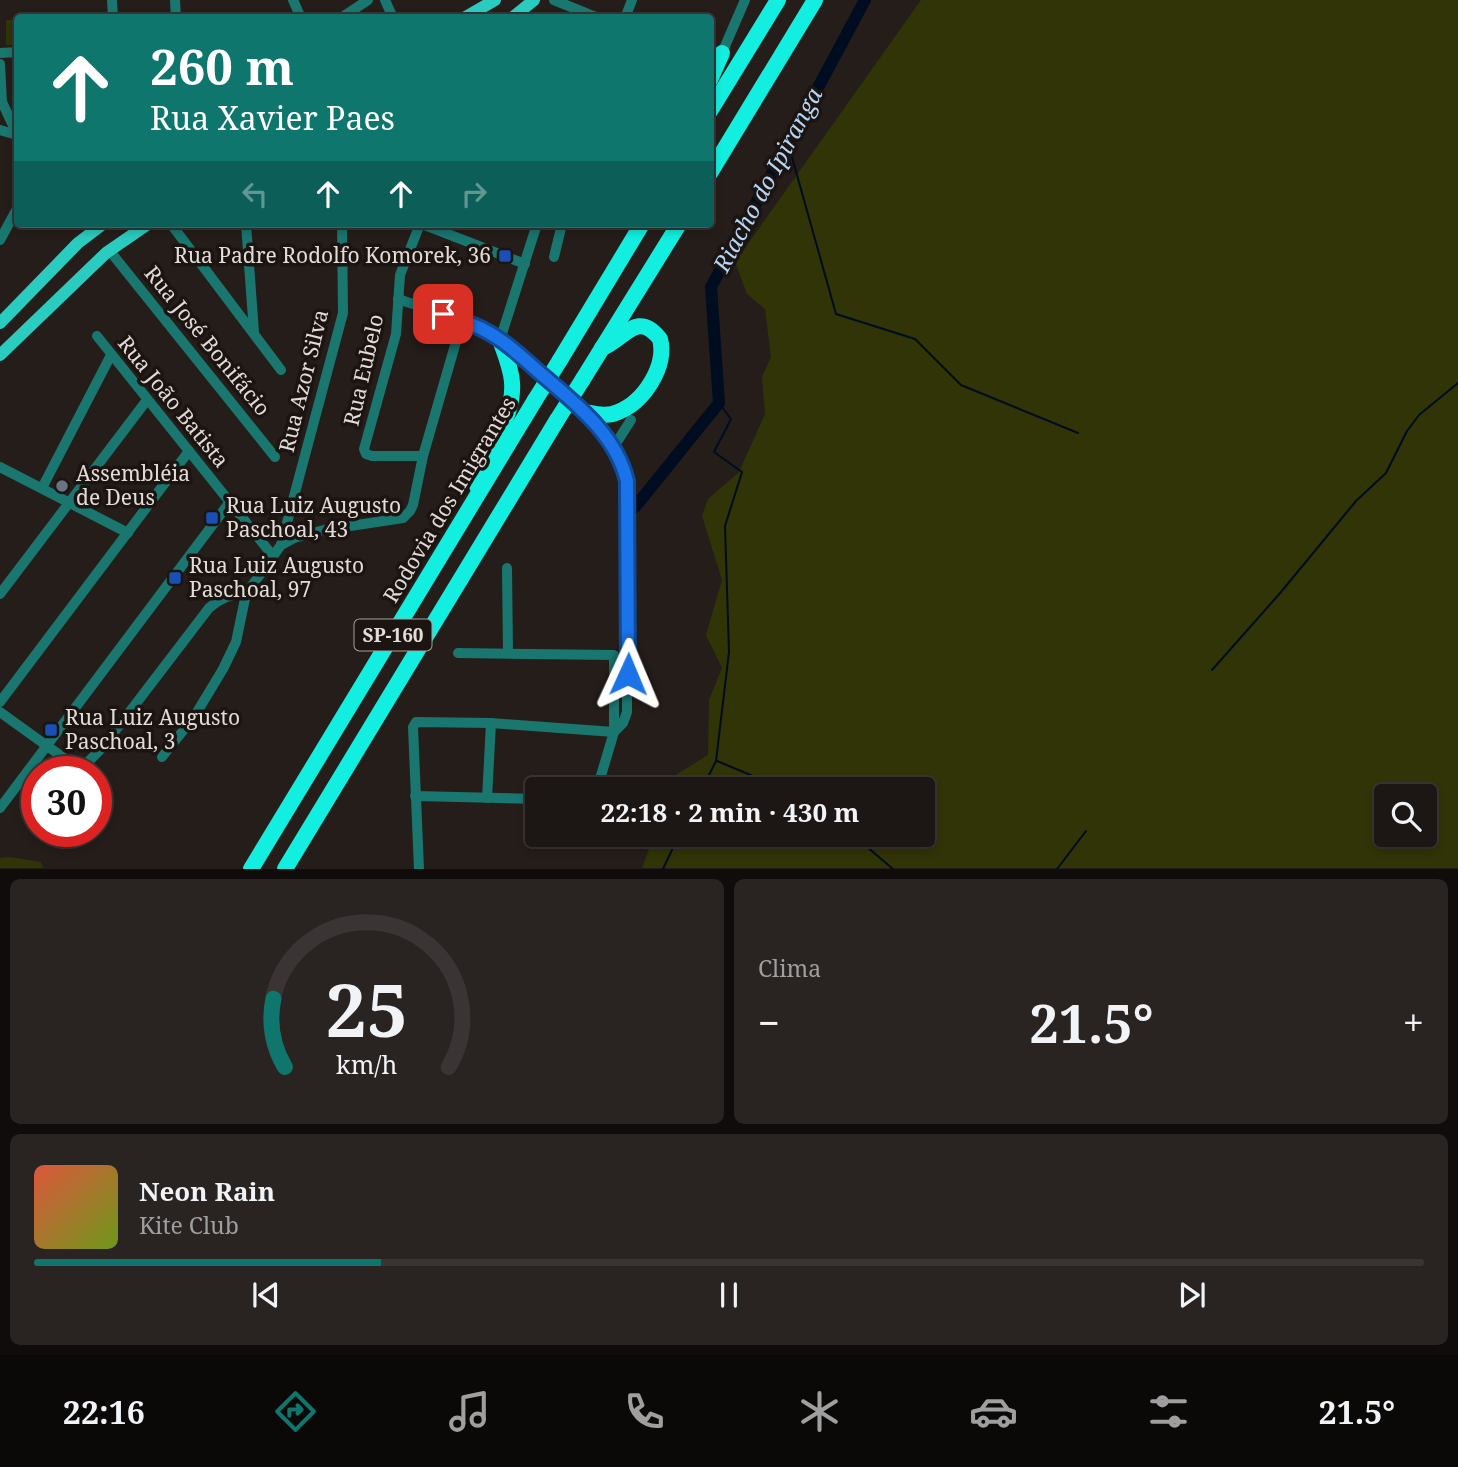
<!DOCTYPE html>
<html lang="pt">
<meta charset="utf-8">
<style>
body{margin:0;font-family:"Noto Serif",serif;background:#292322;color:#f1f3f6;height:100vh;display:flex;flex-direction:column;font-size:26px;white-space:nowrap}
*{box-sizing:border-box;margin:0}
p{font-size:23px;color:#a09fa0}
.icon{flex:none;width:38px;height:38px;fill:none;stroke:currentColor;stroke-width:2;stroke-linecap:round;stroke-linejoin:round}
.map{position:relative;height:869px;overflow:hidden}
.details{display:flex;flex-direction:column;gap:10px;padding:10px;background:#0f0c0b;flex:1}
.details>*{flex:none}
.hud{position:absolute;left:14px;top:14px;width:700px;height:214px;border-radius:7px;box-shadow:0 4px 10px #0003,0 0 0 2px #3a3534;background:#0f766e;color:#fff;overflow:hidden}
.buttons{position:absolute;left:1374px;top:784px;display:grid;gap:14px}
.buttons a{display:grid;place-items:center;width:63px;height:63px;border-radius:7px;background:#1c1614;box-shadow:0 4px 10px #0003,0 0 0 2px #3a3534;font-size:35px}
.speed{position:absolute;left:21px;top:756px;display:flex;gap:14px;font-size:35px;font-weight:700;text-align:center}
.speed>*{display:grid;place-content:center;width:91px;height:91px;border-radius:50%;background:#1c1614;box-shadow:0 4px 10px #0003,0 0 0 2px #3a3534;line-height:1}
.speed .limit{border:10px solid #d22;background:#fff;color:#111}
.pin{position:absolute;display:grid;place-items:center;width:60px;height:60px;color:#fff;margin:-30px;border-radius:14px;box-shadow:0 4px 10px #0006}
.me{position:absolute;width:77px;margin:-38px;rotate:1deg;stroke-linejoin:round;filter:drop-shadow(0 0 5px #0008)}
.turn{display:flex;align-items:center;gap:24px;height:147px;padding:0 21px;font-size:32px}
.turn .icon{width:91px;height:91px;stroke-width:2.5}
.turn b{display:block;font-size:49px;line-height:60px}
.lanes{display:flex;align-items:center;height:66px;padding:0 21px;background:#0003;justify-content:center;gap:35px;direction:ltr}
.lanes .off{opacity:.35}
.big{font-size:52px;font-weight:700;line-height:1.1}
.details .tile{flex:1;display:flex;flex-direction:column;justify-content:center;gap:10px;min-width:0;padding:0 24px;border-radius:10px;background:#292322}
.details .dial{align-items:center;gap:0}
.dial svg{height:182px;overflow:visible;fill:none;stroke:#3a3534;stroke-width:7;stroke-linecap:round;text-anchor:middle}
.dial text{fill:#f1f3f6;stroke:none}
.song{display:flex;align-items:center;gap:21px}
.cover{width:84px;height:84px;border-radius:10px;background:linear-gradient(135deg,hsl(10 70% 55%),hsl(80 70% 35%))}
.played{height:7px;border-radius:4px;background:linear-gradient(90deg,#0f766e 25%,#3a3534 25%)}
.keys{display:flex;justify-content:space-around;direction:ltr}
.heat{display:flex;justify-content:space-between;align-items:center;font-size:38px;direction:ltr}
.details .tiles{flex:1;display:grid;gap:10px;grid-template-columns:1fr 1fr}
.tile:last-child{grid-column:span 2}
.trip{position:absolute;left:525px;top:777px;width:410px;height:70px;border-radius:7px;background:#1c1614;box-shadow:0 4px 10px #0003,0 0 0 2px #3a3534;font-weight:700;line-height:70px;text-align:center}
.menu{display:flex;height:112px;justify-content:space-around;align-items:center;background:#0b0908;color:#a09fa0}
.menu .icon{width:49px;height:49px}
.menu .current{color:#0f766e}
.menu b{font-size:32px;color:#f1f3f6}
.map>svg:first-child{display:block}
.green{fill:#313406;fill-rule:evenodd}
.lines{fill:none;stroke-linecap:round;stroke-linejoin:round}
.stream{stroke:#000c1f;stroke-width:2}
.river{stroke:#000c1f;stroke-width:12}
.minor{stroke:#197770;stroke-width:10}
.major{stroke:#2bccc0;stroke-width:12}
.highway{stroke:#12efe0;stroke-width:16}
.highway-bridge{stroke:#12efe0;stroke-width:16}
.route-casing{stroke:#114b97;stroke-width:18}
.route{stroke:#1a73e8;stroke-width:12}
.transit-dot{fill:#1a4fb4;stroke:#1c1411;stroke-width:2.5}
.worship-dot{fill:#6b7280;stroke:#1c1411;stroke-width:2.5}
.labels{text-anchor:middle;stroke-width:7;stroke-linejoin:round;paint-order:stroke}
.shield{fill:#1c1411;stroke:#a7a09d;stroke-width:2}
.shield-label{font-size:19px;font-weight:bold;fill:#e2dcd9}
.poi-label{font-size:21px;fill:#e2dcd9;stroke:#1c1411;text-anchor:start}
.street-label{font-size:21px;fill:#e2dcd9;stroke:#1c1411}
.water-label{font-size:23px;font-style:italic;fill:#b2d7f9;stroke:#1c1411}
</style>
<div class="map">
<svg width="1458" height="869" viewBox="0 0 1458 869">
<rect width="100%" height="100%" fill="#251d1a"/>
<g class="green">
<path d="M921,0h537v868h-816l12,-33h268v-46h-253l5,-13 34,-21 1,-55 13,-32 -16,-33 16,-55 -20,-64 6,-17 31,-27 26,-58 -3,-37 9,-20 -6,-48 -18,-15 -12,-32zM1386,796h38v39h-38z"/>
<rect x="6" y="20" width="11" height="25"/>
<polygon points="10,857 41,862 43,868 0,868 0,858"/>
</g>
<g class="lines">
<g class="stream">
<polyline points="788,143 836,314 915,339 961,385 1078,433"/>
<polyline points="1212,670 1281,592 1356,501 1386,473 1407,431 1419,415 1458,383"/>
<polyline points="717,761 784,789"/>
<polyline points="702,789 716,761 729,652 725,526 742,472 714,452 731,419 719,403"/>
<polyline points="853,835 893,869"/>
<polyline points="663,869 679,835"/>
<polyline points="1057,869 1086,831"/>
</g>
<polyline class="river" points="635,507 719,403 711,287 865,0"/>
<g class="minor">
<polyline points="112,0 113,18"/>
<polyline points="175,0 176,18"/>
<polyline points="293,0 301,18"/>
<polyline points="385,0 393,18"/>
<polyline points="554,0 598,18"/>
<polyline points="341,18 368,0"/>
<polyline points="625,18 632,0"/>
<polyline points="0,53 18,52"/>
<polyline points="710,58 722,53 745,0"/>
<polyline points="0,64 2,102 18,136"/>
<polyline points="0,130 17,135"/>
<polyline points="171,224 281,370"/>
<polyline points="246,224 254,332"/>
<polyline points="420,224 400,275 396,334 364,449 366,454 372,456 423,456"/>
<polyline points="422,224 525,264"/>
<polyline points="0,240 18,207"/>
<polyline points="109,250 275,457"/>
<polyline points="554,257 562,224"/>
<path d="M398,299c28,10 61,17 87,31 14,8 26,20 39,30 40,31 91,69 103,121v231l-4,11 -9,9 -17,57"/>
<polyline points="97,336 273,556"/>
<polyline points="500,340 537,224"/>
<polyline points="613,448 631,420"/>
<polyline points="0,467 128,533"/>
<polyline points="42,488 111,355"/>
<polyline points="281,545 343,313 342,224"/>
<polyline points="507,568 508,653"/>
<polyline points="0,594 147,400"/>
<polyline points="458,653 614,655 614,732"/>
<polyline points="0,702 189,451"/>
<path d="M0,712l75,54h9l18,-18 107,-140c11,-10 22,-15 37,-14"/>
<polyline points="162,757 194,717 223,669 236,642 246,594 281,545 294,538 324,530 403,518 410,511 413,505 423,456 462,321"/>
<polyline points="415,796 537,799"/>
<polyline points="487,798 491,723"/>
<polyline points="0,808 229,503"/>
<polyline points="419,869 413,727 416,722 491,723 614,732"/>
</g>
<g class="major">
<polyline points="464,18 495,0"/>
<polyline points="512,18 534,0"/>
<polyline points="0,323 78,243 103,224"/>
<polyline points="0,355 106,253 148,224"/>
</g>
<g class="highway">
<polyline points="710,80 722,53"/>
<polyline points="710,111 778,0"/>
<polyline points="710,173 815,0"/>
<polyline points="560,360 642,224"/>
<polyline points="583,379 679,224"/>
<path d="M585,412c11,2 23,5 33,0 26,-10 49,-46 42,-73 -23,-30 -36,1 -58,9"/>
<path d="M477,486c7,-36 38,-65 35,-104 -1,-14 -7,-28 -12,-42"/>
<polyline points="251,869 535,400"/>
<polyline points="285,869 557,420"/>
</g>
<g class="highway-bridge">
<polyline points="535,400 560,360"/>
<polyline points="557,420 583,379"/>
</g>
</g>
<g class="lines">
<g class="route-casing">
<path id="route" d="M443,314c14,5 28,9 41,16 20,10 39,28 56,43 35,30 76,61 87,108l1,193"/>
</g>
<use href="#route" class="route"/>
</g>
<g class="transit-dot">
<rect x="498" y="249" width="14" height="14" rx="3.5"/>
<rect x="205" y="511" width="14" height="14" rx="3.5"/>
<rect x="168" y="571" width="14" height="14" rx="3.5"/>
<rect x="44" y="723" width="14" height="14" rx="3.5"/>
</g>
<circle class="worship-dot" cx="62" cy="486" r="7"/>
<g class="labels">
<rect class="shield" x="354.5" y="619.5" width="77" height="31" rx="5"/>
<g class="shield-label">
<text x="393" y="642">SP-160</text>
</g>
<g class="poi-label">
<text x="491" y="263" text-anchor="end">Rua Padre Rodolfo Komorek, 36</text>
<text x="76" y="481">Assembléia<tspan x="76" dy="24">de Deus</tspan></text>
<text x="226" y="513">Rua Luiz Augusto<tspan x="226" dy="24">Paschoal, 43</tspan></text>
<text x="189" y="573">Rua Luiz Augusto<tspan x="189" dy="24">Paschoal, 97</tspan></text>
<text x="65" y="725">Rua Luiz Augusto<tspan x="65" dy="24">Paschoal, 3</tspan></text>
</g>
<g class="street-label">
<text transform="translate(207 341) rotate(51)" y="7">Rua José Bonifácio</text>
<text transform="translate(364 370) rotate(-77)" y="7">Rua Eubelo</text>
<text transform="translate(304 381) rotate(-76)" y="7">Rua Azor Silva</text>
<text transform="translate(173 402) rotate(51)" y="7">Rua João Batista</text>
<text transform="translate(450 500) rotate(-59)" y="7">Rodovia dos Imigrantes</text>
</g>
<g class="water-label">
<text transform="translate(768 180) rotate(-62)" y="8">Riacho do Ipiranga</text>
</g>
</g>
</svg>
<div class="buttons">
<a><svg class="icon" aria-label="search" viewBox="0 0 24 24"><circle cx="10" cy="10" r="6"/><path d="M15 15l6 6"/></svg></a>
</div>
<div class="speed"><div class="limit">30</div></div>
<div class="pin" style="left:443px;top:314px;background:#d93025"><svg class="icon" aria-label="arrive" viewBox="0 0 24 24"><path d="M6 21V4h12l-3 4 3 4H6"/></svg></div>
<svg class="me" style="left:628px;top:674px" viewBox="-20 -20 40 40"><path d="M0-17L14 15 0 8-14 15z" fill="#1a73e8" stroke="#fff" stroke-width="4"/></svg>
<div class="trip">22:18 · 2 min · 430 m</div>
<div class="hud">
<div class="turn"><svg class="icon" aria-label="ahead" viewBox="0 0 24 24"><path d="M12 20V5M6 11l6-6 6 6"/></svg><div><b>260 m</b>Rua Xavier Paes</div></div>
<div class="lanes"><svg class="icon off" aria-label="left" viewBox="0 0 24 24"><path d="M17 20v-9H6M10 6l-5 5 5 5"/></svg><svg class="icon" aria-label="ahead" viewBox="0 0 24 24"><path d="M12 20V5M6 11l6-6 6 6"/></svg><svg class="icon" aria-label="ahead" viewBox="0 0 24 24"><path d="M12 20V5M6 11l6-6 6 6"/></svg><svg class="icon off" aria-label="right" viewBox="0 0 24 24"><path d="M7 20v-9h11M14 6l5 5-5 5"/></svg></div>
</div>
</div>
<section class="details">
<div class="tiles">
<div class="tile dial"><svg viewBox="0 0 100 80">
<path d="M14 69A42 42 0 1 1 86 69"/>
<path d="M14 69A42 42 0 0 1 9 39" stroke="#0f766e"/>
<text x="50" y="56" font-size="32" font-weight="700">25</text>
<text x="50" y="72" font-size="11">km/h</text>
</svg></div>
<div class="tile"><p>Clima</p>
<div class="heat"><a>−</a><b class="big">21.5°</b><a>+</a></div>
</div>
<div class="tile">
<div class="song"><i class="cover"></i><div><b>Neon Rain</b><p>Kite Club</p></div></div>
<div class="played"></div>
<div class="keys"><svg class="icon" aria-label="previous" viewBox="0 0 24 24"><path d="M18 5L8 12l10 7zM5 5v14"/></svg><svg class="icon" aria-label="pause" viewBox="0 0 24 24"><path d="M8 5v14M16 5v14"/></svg><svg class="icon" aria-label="next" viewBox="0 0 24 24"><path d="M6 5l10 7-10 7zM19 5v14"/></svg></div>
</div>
</div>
</section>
<nav class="menu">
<b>22:16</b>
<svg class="icon current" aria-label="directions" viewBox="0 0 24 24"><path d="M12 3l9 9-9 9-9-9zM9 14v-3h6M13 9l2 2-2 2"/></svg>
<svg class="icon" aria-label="music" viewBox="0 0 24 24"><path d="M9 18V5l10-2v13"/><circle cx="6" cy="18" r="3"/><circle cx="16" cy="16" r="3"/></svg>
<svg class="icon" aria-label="phone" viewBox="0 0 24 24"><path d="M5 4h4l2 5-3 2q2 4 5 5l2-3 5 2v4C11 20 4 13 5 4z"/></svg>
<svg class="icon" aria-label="climate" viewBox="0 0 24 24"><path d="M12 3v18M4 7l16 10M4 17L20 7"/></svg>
<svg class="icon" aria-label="car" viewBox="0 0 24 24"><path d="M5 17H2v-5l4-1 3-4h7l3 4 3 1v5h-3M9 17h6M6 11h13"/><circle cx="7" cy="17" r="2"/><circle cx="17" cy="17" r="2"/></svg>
<svg class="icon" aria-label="filters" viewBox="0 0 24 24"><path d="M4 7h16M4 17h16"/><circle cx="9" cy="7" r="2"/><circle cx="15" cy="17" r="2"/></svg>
<b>21.5°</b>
</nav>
